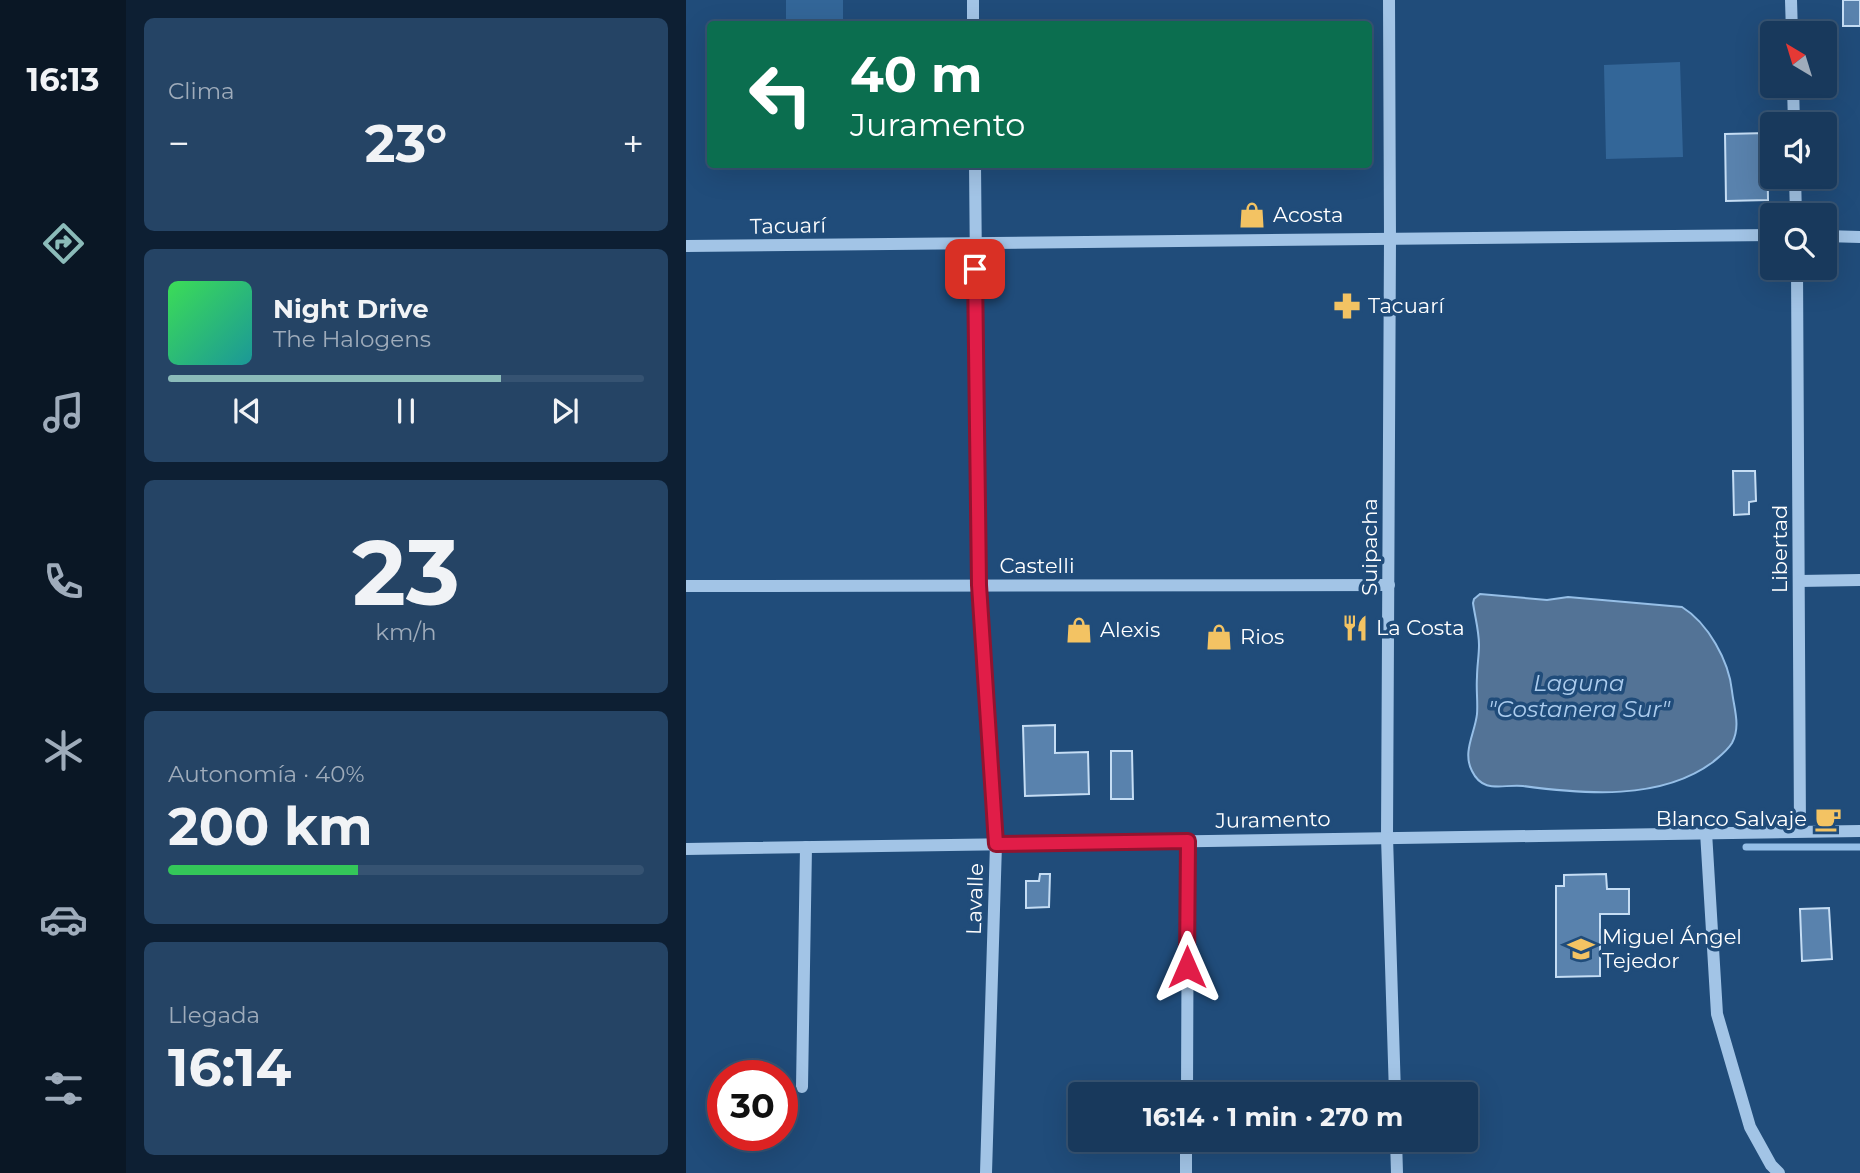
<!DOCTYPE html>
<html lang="es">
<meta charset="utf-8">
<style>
body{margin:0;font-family:Montserrat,sans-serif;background:#254465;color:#f1f3f6;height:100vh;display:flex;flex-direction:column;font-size:26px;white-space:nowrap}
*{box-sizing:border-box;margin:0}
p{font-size:23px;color:#9facbb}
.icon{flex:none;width:38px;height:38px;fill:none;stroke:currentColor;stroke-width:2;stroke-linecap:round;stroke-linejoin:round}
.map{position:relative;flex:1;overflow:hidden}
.side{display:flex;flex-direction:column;gap:18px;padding:18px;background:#0d1f33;width:560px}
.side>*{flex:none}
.hud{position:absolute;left:21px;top:21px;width:665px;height:147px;border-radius:7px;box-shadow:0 7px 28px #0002,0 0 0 2px #365372;background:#0b6e4f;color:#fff;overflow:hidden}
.needle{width:46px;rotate:322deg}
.fabs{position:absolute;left:1074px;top:21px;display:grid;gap:14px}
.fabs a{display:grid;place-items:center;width:77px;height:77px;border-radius:7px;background:#18395c;box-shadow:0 7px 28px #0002,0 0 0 2px #365372;font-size:35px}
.speed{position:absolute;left:21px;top:1060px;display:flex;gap:14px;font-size:35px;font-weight:700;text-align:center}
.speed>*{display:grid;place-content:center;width:91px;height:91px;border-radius:50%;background:#18395c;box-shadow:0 7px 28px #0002,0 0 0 2px #365372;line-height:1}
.speed .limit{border:10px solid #d22;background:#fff;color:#111}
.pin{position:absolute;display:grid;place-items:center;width:60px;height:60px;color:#fff;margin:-30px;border-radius:14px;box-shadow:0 4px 10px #0006}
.me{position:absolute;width:77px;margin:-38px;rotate:0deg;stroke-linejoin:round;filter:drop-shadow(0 0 5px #0008)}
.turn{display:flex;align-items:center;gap:24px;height:147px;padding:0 28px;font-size:32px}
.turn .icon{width:91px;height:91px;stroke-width:2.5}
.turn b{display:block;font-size:49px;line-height:60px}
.big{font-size:52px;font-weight:700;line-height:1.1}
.side .widget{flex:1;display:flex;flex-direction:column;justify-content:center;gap:10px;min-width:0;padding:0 24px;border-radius:10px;background:#254465}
.side .dial{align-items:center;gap:0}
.dial b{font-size:91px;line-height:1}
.song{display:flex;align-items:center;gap:21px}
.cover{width:84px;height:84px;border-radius:10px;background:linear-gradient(135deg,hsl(130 70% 55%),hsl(180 70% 35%))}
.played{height:7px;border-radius:4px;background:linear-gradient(90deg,#8bbbb9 70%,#365372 70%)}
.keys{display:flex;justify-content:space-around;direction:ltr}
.heat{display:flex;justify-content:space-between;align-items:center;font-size:38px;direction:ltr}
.charge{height:10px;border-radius:5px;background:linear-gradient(90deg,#34c759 40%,#365372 0)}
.trip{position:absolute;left:382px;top:1082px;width:410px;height:70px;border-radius:7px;background:#18395c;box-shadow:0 7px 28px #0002,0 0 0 2px #365372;font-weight:700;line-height:70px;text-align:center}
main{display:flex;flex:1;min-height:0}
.dock{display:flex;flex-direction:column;width:126px;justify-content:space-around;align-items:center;background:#0a1725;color:#9facbb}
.dock .icon{width:49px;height:49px}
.dock .on{color:#8bbbb9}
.dock b{font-size:32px;color:#f1f3f6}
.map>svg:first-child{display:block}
.green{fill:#336698}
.water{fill:#537396;stroke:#96bfe7;stroke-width:2}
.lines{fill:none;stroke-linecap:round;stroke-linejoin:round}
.stream{stroke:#96bfe7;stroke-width:7}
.building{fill:#5982ad;stroke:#c5ddf4;stroke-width:2}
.minor{stroke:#a2c4e6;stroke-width:12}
.route-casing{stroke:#92132f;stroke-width:18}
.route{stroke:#e11d48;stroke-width:12}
.labels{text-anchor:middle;stroke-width:7;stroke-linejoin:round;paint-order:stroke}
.poi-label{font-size:21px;fill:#fff;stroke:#204c7a;text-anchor:start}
.street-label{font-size:21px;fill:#fff;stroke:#204c7a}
.water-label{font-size:23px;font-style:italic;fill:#adcdee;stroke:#204c7a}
</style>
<main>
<nav class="dock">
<b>16:13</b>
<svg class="icon on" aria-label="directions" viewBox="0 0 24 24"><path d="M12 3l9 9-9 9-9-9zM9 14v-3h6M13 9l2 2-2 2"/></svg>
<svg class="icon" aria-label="music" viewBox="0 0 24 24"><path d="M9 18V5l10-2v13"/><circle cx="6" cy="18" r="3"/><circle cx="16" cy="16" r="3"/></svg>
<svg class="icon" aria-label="phone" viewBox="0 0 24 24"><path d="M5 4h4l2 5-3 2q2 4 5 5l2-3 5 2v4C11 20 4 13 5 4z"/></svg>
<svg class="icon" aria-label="climate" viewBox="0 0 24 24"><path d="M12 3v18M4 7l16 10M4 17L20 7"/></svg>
<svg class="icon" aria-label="car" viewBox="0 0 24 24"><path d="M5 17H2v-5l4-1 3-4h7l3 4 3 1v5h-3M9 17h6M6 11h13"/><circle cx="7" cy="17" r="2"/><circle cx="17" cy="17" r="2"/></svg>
<svg class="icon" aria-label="filters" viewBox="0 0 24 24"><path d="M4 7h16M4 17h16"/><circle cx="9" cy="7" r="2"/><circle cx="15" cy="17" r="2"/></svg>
</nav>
<section class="side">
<div class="widget"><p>Clima</p>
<div class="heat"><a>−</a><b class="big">23°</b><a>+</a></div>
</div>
<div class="widget">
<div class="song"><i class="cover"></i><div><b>Night Drive</b><p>The Halogens</p></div></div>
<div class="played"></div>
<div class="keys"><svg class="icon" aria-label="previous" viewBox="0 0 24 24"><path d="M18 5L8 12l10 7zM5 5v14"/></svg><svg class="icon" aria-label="pause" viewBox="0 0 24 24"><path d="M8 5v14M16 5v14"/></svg><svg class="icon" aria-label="next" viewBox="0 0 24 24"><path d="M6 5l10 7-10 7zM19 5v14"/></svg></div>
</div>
<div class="widget dial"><b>23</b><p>km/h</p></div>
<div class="widget"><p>Autonomía · 40%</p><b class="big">200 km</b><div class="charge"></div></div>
<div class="widget"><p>Llegada</p><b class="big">16:14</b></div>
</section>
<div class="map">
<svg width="1174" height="1173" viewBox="0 0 1174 1173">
<rect width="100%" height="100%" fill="#204c7a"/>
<g class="green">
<rect x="100" y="0" width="57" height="24"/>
<polygon points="994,62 997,157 920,159 918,65"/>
</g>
<path class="water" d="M794,594l67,6 21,-3 114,10c26,16 47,54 50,84 2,18 9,35 0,52 -5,8 -12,13 -19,19 -52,39 -130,32 -190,24 -21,-2 -40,8 -51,-15 -10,-19 3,-38 5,-57 1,-12 -1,-25 0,-37 0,-11 2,-21 2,-32 0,-14 -4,-28 -6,-42l1,-4z"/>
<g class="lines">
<polyline class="stream" points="1060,847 1174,847"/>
</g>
<g class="building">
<rect x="1157" y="0" width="17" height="26"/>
<polygon points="1081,133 1082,200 1040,201 1039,134"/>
<polygon points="1047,471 1069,471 1070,501 1063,502 1063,514 1048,515"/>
<polygon points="369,725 369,753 402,752 403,794 339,796 337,726"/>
<polygon points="425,751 446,751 447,799 425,799"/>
<polygon points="354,874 364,874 363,907 340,908 340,881 353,881"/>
<polygon points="920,874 921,889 943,889 943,914 914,914 914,976 870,977 870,886 878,886 878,875"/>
<polygon points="1143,908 1146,959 1116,961 1114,909"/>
</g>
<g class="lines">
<g class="minor">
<polyline points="287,0 287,24"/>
<polyline points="703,0 704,239 701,837 709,1094"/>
<polyline points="1105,0 1106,33"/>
<polyline points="1107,86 1108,124"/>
<polyline points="289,164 293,585 310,844 300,1173"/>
<polyline points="1109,177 1110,215"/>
<polyline points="1139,236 1174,237"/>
<polyline points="0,246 1087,235"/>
<polyline points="1111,268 1114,831"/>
<polyline points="1113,581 1174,580"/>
<polyline points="0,586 703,585"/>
<polyline points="1020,832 1031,1014 1064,1127 1085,1165 1093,1173"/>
<polyline points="0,849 1174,831"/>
<polyline points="116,1087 120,847"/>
<polyline points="501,1094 502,840"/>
<polyline points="710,1139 711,1173"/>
<polyline points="500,1173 500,1139"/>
</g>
</g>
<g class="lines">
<g class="route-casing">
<polyline id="route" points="289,269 293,585 310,844 502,841 501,967"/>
</g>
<use href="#route" class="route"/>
</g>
<defs>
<g id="shop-bare" transform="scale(2.1)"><path d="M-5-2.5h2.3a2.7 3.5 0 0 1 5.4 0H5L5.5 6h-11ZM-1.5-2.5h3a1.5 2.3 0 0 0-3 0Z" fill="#f3c363" stroke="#204c7a" stroke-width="2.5" paint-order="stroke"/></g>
<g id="pharmacy-bare" transform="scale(2.1)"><path d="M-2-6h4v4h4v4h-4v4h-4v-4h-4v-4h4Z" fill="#f3c363" stroke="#204c7a" stroke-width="2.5" paint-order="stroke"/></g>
<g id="restaurant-bare" transform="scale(2.1)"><path d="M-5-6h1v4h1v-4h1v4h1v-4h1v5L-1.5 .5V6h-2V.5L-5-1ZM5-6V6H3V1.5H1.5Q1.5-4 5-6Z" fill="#f3c363" stroke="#204c7a" stroke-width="2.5" paint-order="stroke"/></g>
<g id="cafe-bare" transform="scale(2.1)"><path d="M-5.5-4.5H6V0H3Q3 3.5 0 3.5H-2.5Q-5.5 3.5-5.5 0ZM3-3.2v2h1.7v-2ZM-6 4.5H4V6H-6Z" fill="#f3c363" stroke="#204c7a" stroke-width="2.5" paint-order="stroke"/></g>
<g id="school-bare" transform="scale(2.1)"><path d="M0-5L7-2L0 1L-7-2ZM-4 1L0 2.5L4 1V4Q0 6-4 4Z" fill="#f3c363" stroke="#204c7a" stroke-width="2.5" paint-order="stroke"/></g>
</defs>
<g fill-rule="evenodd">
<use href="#shop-bare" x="566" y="215"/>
<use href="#pharmacy-bare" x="661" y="306"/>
<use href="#restaurant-bare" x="669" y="628"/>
<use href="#shop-bare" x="393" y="630"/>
<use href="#shop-bare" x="533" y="637"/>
<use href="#cafe-bare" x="1142" y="819"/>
<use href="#school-bare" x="895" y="949"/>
</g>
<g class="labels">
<g class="poi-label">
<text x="587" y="222">Acosta</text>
<text x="682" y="313">Tacuarí</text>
<text x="690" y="635">La Costa</text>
<text x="414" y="637">Alexis</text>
<text x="554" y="644">Rios</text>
<text x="1121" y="826" text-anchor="end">Blanco Salvaje</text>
<text x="916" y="944">Miguel Ángel<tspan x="916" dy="24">Tejedor</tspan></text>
</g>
<g class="street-label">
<text transform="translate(102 226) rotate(-1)" y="7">Tacuarí</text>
<text transform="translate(684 547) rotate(-90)" y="7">Suipacha</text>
<text transform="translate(1094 549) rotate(-90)" y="7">Libertad</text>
<text x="351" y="573">Castelli</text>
<text transform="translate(587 820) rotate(-1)" y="7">Juramento</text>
<text transform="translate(289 899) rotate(-88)" y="7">Lavalle</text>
</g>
<g class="water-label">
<text x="893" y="691">Laguna<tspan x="893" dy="26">"Costanera Sur"</tspan></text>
</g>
</g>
</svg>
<div class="fabs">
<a><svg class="needle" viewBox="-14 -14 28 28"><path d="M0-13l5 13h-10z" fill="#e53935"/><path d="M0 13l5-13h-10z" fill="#9facbb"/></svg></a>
<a><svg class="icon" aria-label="sound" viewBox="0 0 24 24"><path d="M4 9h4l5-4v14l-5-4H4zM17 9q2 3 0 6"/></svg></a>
<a><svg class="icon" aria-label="search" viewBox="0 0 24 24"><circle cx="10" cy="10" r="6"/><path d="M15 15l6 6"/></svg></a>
</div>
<div class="speed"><div class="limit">30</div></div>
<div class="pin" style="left:289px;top:269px;background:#d93025"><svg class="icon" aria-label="arrive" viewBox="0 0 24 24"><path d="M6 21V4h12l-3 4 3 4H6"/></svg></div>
<svg class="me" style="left:501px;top:967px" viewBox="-20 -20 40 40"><path d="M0-17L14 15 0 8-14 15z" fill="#e11d48" stroke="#fff" stroke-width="4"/></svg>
<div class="trip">16:14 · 1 min · 270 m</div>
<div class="hud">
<div class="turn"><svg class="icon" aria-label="left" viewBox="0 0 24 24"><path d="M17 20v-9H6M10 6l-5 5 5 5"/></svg><div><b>40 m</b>Juramento</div></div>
</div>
</div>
</main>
